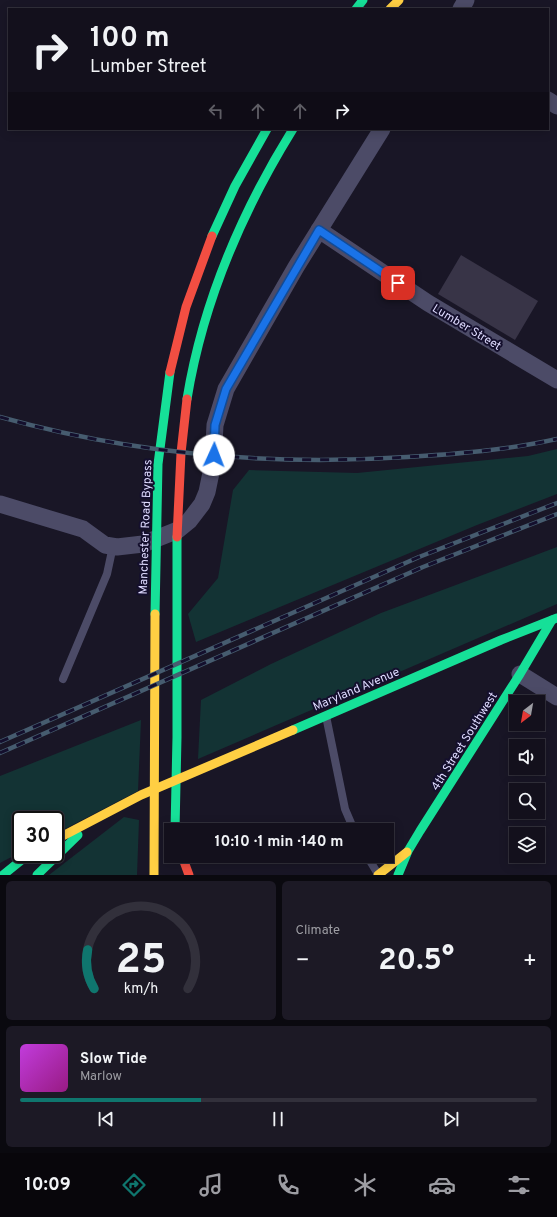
<!DOCTYPE html>
<meta charset="utf-8">
<style>
body{margin:0;font-family:Overpass,sans-serif;background:#1c1925;color:#f1f3f6;height:100vh;display:flex;flex-direction:column;font-size:15px;white-space:nowrap}
*{box-sizing:border-box;margin:0}
p{font-size:13px;color:#9d9da3}
.icon{flex:none;width:22px;height:22px;fill:none;stroke:currentColor;stroke-width:2;stroke-linecap:round;stroke-linejoin:round}
.map{position:relative;height:875px;overflow:hidden}
.sheet{display:flex;flex-direction:column;gap:6px;padding:6px;background:#0a090f;flex:1}
.sheet>*{flex:none}
.hud{position:absolute;left:8px;top:8px;width:541px;height:122px;border-radius:0px;box-shadow:0 2px 10px #0003,0 0 0 1px #32303b;background:#13101c;color:#f1f3f6;overflow:hidden}
.needle{width:26px;rotate:211deg}
.fabs{position:absolute;left:509px;top:695px;display:grid;gap:8px}
.fabs a{display:grid;place-items:center;width:36px;height:36px;border-radius:0px;background:#13101c;box-shadow:0 2px 10px #0003,0 0 0 1px #32303b;font-size:20px}
.speed{position:absolute;left:12px;top:811px;display:flex;gap:8px;font-size:20px;font-weight:700;text-align:center}
.speed>*{display:grid;place-content:center;width:52px;height:52px;border-radius:50%;background:#13101c;box-shadow:0 2px 10px #0003,0 0 0 1px #32303b;line-height:1}
.speed .limit{border:2px solid #111;border-radius:6px;background:#fff;color:#111}
.pin{position:absolute;display:grid;place-items:center;width:34px;height:34px;color:#fff;margin:-17px;border-radius:8px;box-shadow:0 2px 6px #0006}
.me{position:absolute;width:44px;margin:-22px;rotate:2deg;stroke-linejoin:round;filter:drop-shadow(0 0 3px #0008)}
.turn{display:flex;align-items:center;gap:14px;height:84px;padding:0 16px;font-size:18px}
.turn .icon{width:52px;height:52px;stroke-width:2.5}
.turn b{display:block;font-size:28px;line-height:34px}
.lanes{display:flex;align-items:center;height:38px;padding:0 16px;background:#0003;justify-content:center;gap:20px;direction:ltr}
.lanes .off{opacity:.35}
.big{font-size:30px;font-weight:700;line-height:1.1}
.sheet .tile{flex:1;display:flex;flex-direction:column;justify-content:center;gap:6px;min-width:0;padding:0 14px;border-radius:6px;background:#1c1925}
.sheet .dial{align-items:center;gap:0}
.dial svg{height:104px;overflow:visible;fill:none;stroke:#32303b;stroke-width:7;stroke-linecap:round;text-anchor:middle}
.dial text{fill:#f1f3f6;stroke:none}
.song{display:flex;align-items:center;gap:12px}
.cover{width:48px;height:48px;border-radius:6px;background:linear-gradient(135deg,hsl(290 70% 55%),hsl(310 70% 35%))}
.played{height:4px;border-radius:2px;background:linear-gradient(90deg,#0f766e 35%,#32303b 35%)}
.keys{display:flex;justify-content:space-around;direction:ltr}
.heat{display:flex;justify-content:space-between;align-items:center;font-size:22px;direction:ltr}
.sheet .tiles{flex:1;display:grid;gap:6px;grid-template-columns:1fr 1fr}
.tile:last-child{grid-column:span 2}
.trip{position:absolute;left:164px;top:823px;width:230px;height:40px;border-radius:0px;background:#13101c;box-shadow:0 2px 10px #0003,0 0 0 1px #32303b;font-weight:700;line-height:40px;text-align:center}
.menu{display:flex;height:64px;justify-content:space-around;align-items:center;background:#08060b;color:#9d9da3}
.menu .icon{width:28px;height:28px}
.menu .current{color:#0f766e}
.menu b{font-size:18px;color:#f1f3f6}
.map>svg:first-child{display:block}
.green{fill:#133334}
.building{fill:#383447}
.lines{fill:none;stroke-linecap:round;stroke-linejoin:round}
.lane{stroke:#4c4b67;stroke-width:8}
.street{stroke:#4c4b67;stroke-width:17}
.fast{stroke:#16e098;stroke-width:9}
.slow{stroke:#ffcf43;stroke-width:9}
.jam{stroke:#f24e42;stroke-width:9}
.rail-casing{stroke:#465c6f;stroke-width:4.5}
.rail{stroke:#140f2d;stroke-width:3;stroke-dasharray:9;stroke-linecap:butt}
.route-casing{stroke:#114b97;stroke-width:10}
.route{stroke:#1a73e8;stroke-width:7}
.labels{text-anchor:middle;stroke-width:4;stroke-linejoin:round;paint-order:stroke}
.street-label{font-size:12px;fill:#dfdbff;stroke:#140f2d}
</style>
<div class="map">
<svg width="557" height="875" viewBox="0 0 557 875">
<rect width="100%" height="100%" fill="#191626"/>
<g class="green">
<polygon points="557,449 557,494 477,525 196,642 188,614 218,578 233,490 249,470 357,473 528,456"/>
<polygon points="557,547 557,604 198,759 201,700 271,664 381,613"/>
<polygon points="141,720 138,791 55,834 55,820 21,820 21,852 0,863 0,776"/>
<polygon points="124,817 139,820 137,875 49,875"/>
</g>
<polygon class="building" points="461,255 538,301 515,340 438,294"/>
<g class="lines">
<g class="lane">
<polyline points="63,679 107,574 113,546"/>
<polyline points="326,716 345,809 354,830"/>
<polyline points="367,856 378,874"/>
</g>
<g class="street">
<polyline points="461,9 466,0"/>
<polyline points="548,100 557,106"/>
<polyline points="319,230 428,303 557,380"/>
<polyline points="0,504 83,529 105,545 117,547 143,544 178,530 189,521 202,504 207,492 213,463 215,425 226,389 296,267 382,129"/>
<polyline points="520,674 557,697"/>
</g>
<g class="fast">
<polyline points="356,9 363,0"/>
<polyline points="212,236 235,186 267,129"/>
<path d="M187,399c16,-98 54,-186 106,-270"/>
<polyline points="155,614 158,464 170,372"/>
<polyline points="293,730 501,640 557,618"/>
<polyline points="175,830 177,737 177,537"/>
<polyline points="3,875 29,854"/>
<polyline points="37,875 78,835"/>
<polyline points="398,875 408,851 420,831 520,674 552,620"/>
</g>
<g class="slow">
<polyline points="390,9 399,0"/>
<polyline points="55,840 141,795 293,730"/>
<polyline points="154,875 155,614"/>
<polyline points="378,875 407,852"/>
</g>
<g class="jam">
<polyline points="170,372 186,307 212,236"/>
<polyline points="177,537 181,453 187,399"/>
<polyline points="182,856 189,875"/>
</g>
<g class="rail-casing">
<g id="rail">
<path d="M0,417c132,37 270,49 407,40 50,-3 101,-7 150,-18"/>
<polyline points="0,742 419,557 557,503"/>
<polyline points="0,753 423,567 557,514"/>
</g>
</g>
<use href="#rail" class="rail"/>
</g>
<g class="lines">
<g class="route-casing">
<polyline id="route" points="214,455 215,425 226,389 319,230 398,283"/>
</g>
<use href="#route" class="route"/>
</g>
<g class="labels">
<g class="street-label">
<text transform="translate(467 327) rotate(31)" y="4">Lumber Street</text>
<text transform="translate(145 527) rotate(-88)" y="4">Manchester Road Bypass</text>
<text transform="translate(356 689) rotate(-23)" y="4">Maryland Avenue</text>
<text transform="translate(464 741) rotate(-58)" y="4">4th Street Southwest</text>
</g>
</g>
</svg>
<div class="fabs">
<a><svg class="needle" viewBox="-14 -14 28 28"><path d="M0-13l5 13h-10z" fill="#e53935"/><path d="M0 13l5-13h-10z" fill="#9d9da3"/></svg></a>
<a><svg class="icon" aria-label="sound" viewBox="0 0 24 24"><path d="M4 9h4l5-4v14l-5-4H4zM17 9q2 3 0 6"/></svg></a>
<a><svg class="icon" aria-label="search" viewBox="0 0 24 24"><circle cx="10" cy="10" r="6"/><path d="M15 15l6 6"/></svg></a>
<a><svg class="icon" aria-label="layers" viewBox="0 0 24 24"><path d="M12 4l9 5-9 5-9-5zM3 14l9 5 9-5"/></svg></a>
</div>
<div class="speed"><div class="limit">30</div></div>
<div class="pin" style="left:398px;top:283px;background:#d93025"><svg class="icon" aria-label="arrive" viewBox="0 0 24 24"><path d="M6 21V4h12l-3 4 3 4H6"/></svg></div>
<svg class="me" style="left:214px;top:455px" viewBox="-20 -20 40 40"><circle r="19" fill="#fff"/><path d="M0-13L10 11 0 6-10 11z" fill="#1a73e8"/></svg>
<div class="trip">10:10 · 1 min · 140 m</div>
<div class="hud">
<div class="turn"><svg class="icon" aria-label="right" viewBox="0 0 24 24"><path d="M7 20v-9h11M14 6l5 5-5 5"/></svg><div><b>100 m</b>Lumber Street</div></div>
<div class="lanes"><svg class="icon off" aria-label="left" viewBox="0 0 24 24"><path d="M17 20v-9H6M10 6l-5 5 5 5"/></svg><svg class="icon off" aria-label="ahead" viewBox="0 0 24 24"><path d="M12 20V5M6 11l6-6 6 6"/></svg><svg class="icon off" aria-label="ahead" viewBox="0 0 24 24"><path d="M12 20V5M6 11l6-6 6 6"/></svg><svg class="icon" aria-label="right" viewBox="0 0 24 24"><path d="M7 20v-9h11M14 6l5 5-5 5"/></svg></div>
</div>
</div>
<section class="sheet">
<div class="tiles">
<div class="tile dial"><svg viewBox="0 0 100 80">
<path d="M14 69A42 42 0 1 1 86 69"/>
<path d="M14 69A42 42 0 0 1 9 39" stroke="#0f766e"/>
<text x="50" y="56" font-size="32" font-weight="700">25</text>
<text x="50" y="72" font-size="11">km/h</text>
</svg></div>
<div class="tile"><p>Climate</p>
<div class="heat"><a>−</a><b class="big">20.5°</b><a>+</a></div>
</div>
<div class="tile">
<div class="song"><i class="cover"></i><div><b>Slow Tide</b><p>Marlow</p></div></div>
<div class="played"></div>
<div class="keys"><svg class="icon" aria-label="previous" viewBox="0 0 24 24"><path d="M18 5L8 12l10 7zM5 5v14"/></svg><svg class="icon" aria-label="pause" viewBox="0 0 24 24"><path d="M8 5v14M16 5v14"/></svg><svg class="icon" aria-label="next" viewBox="0 0 24 24"><path d="M6 5l10 7-10 7zM19 5v14"/></svg></div>
</div>
</div>
</section>
<nav class="menu">
<b>10:09</b>
<svg class="icon current" aria-label="directions" viewBox="0 0 24 24"><path d="M12 3l9 9-9 9-9-9zM9 14v-3h6M13 9l2 2-2 2"/></svg>
<svg class="icon" aria-label="music" viewBox="0 0 24 24"><path d="M9 18V5l10-2v13"/><circle cx="6" cy="18" r="3"/><circle cx="16" cy="16" r="3"/></svg>
<svg class="icon" aria-label="phone" viewBox="0 0 24 24"><path d="M5 4h4l2 5-3 2q2 4 5 5l2-3 5 2v4C11 20 4 13 5 4z"/></svg>
<svg class="icon" aria-label="climate" viewBox="0 0 24 24"><path d="M12 3v18M4 7l16 10M4 17L20 7"/></svg>
<svg class="icon" aria-label="car" viewBox="0 0 24 24"><path d="M5 17H2v-5l4-1 3-4h7l3 4 3 1v5h-3M9 17h6M6 11h13"/><circle cx="7" cy="17" r="2"/><circle cx="17" cy="17" r="2"/></svg>
<svg class="icon" aria-label="filters" viewBox="0 0 24 24"><path d="M4 7h16M4 17h16"/><circle cx="9" cy="7" r="2"/><circle cx="15" cy="17" r="2"/></svg>
</nav>
